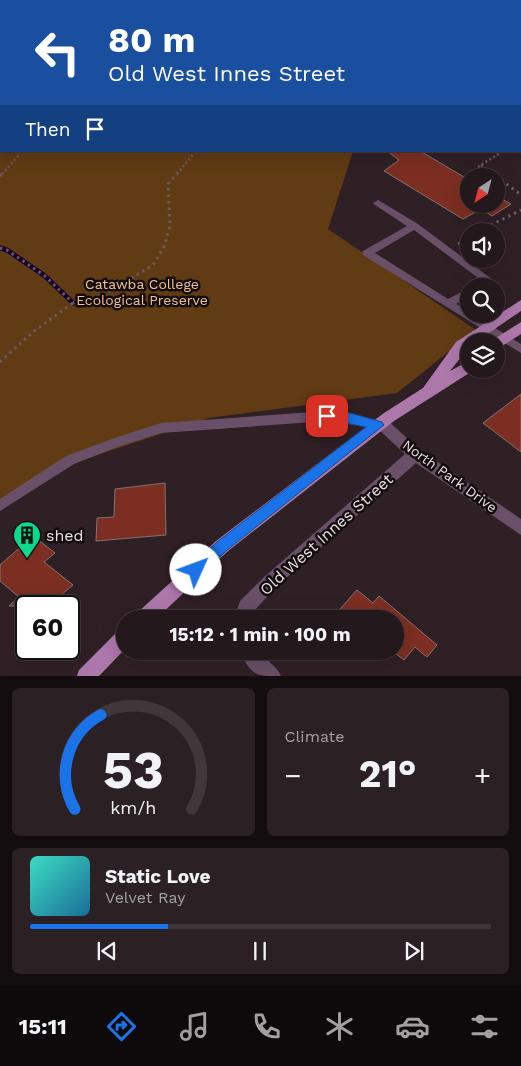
<!DOCTYPE html>
<meta charset="utf-8">
<style>
body{margin:0;font-family:"Work Sans",sans-serif;background:#2b2125;color:#f1f3f6;height:100vh;display:flex;flex-direction:column;font-size:19px;white-space:nowrap}
*{box-sizing:border-box;margin:0}
p{font-size:16px;color:#a3a0a3}
.icon{flex:none;width:28px;height:28px;fill:none;stroke:currentColor;stroke-width:2;stroke-linecap:round;stroke-linejoin:round}
.map{position:relative;height:676px;overflow:hidden}
.details{display:flex;flex-direction:column;gap:12px;padding:12px;background:#130d0f;flex:1}
.details>*{flex:none}
.guide{position:absolute;left:0px;top:0px;width:521px;height:152px;box-shadow:0 5px 20px #0002,0 0 0 1px #40373b;background:#1a4fa0;color:#fff;overflow:hidden}
.needle{width:32px;rotate:216deg}
.tools{position:absolute;left:460px;top:168px;display:grid;gap:10px}
.tools a{display:grid;place-items:center;width:45px;height:45px;border-radius:50%;background:#23181c;box-shadow:0 5px 20px #0002,0 0 0 1px #40373b;font-size:25px}
.speed{position:absolute;left:15px;top:595px;display:flex;gap:10px;font-size:25px;font-weight:700;text-align:center}
.speed>*{display:grid;place-content:center;width:65px;height:65px;border-radius:50%;background:#23181c;box-shadow:0 5px 20px #0002,0 0 0 1px #40373b;line-height:1}
.speed .limit{border:2px solid #111;border-radius:8px;background:#fff;color:#111}
.pin{position:absolute;display:grid;place-items:center;width:42px;height:42px;color:#fff;margin:-21px;border-radius:10px;box-shadow:0 2px 8px #0006}
.me{position:absolute;width:55px;margin:-28px;rotate:47deg;stroke-linejoin:round;filter:drop-shadow(0 0 4px #0008)}
.turn{display:flex;align-items:center;gap:18px;height:105px;padding:0 25px;font-size:22px}
.turn .icon{width:65px;height:65px;stroke-width:2.5}
.turn b{display:block;font-size:35px;line-height:42px}
.then{display:flex;align-items:center;height:48px;padding:0 25px;background:#0003;gap:10px;font-size:19px}
.big{font-size:38px;font-weight:700;line-height:1.1}
.details .tile{flex:1;display:flex;flex-direction:column;justify-content:center;gap:8px;min-width:0;padding:0 18px;border-radius:8px;background:#2b2125}
.details .dial{align-items:center;gap:0}
.dial svg{height:130px;overflow:visible;fill:none;stroke:#40373b;stroke-width:7;stroke-linecap:round;text-anchor:middle}
.dial text{fill:#f1f3f6;stroke:none}
.song{display:flex;align-items:center;gap:15px}
.cover{width:60px;height:60px;border-radius:8px;background:linear-gradient(135deg,hsl(170 70% 55%),hsl(200 70% 35%))}
.played{height:5px;border-radius:2px;background:linear-gradient(90deg,#1a73e8 30%,#40373b 30%)}
.keys{display:flex;justify-content:space-around;direction:ltr}
.heat{display:flex;justify-content:space-between;align-items:center;font-size:28px;direction:ltr}
.details .tiles{flex:1;display:grid;gap:12px;grid-template-columns:1fr 1fr}
.tile:last-child{grid-column:span 2}
.trip{position:absolute;left:116px;top:610px;width:288px;height:50px;border-radius:25px;background:#23181c;box-shadow:0 5px 20px #0002,0 0 0 1px #40373b;font-weight:700;line-height:50px;text-align:center}
.dock{display:flex;height:80px;justify-content:space-around;align-items:center;background:#0e0a0b;color:#a3a0a3}
.dock .icon{width:35px;height:35px}
.dock .selected{color:#1a73e8}
.dock b{font-size:22px;color:#f1f3f6}
.map>svg:first-child{display:block}
.green{fill:#603b14}
.water{fill:#150131}
.lines{fill:none;stroke-linecap:round;stroke-linejoin:round}
.stream{stroke:#150131;stroke-width:5}
.building{fill:#7c2e22;stroke:#85736f}
.path-far1{stroke:#685a5e;stroke-width:2.5;stroke-dasharray:2 2.5;stroke-linecap:butt}
.path{stroke:#685a5e;stroke-width:3;stroke-dasharray:2.5 4;stroke-linecap:butt}
.service{fill:#695068;fill-rule:evenodd}
.minor{fill:#695068;fill-rule:evenodd}
.primary{fill:#ac78aa;fill-rule:evenodd}
.route{fill:#1a73e8;stroke:#114b97}
.labels{text-anchor:middle;stroke-width:5;stroke-linejoin:round;paint-order:stroke}
.park-label{font-size:14px;fill:#f3c091;stroke:#130c0e}
.street-label{font-size:14px;fill:#e9dfe1;stroke:#130c0e}
.near-street-label{font-size:16px;fill:#e9dfe1;stroke:#130c0e}
.near-poi-label{font-size:16px;fill:#e9dfe1;stroke:#130c0e;text-anchor:start}
</style>
<div class="map">
<svg width="521" height="676" viewBox="0 0 521 676">
<rect width="100%" height="100%" fill="#2f2025"/>
<polygon class="green" points="0,0 467,0 1,1 1,151 353,151 328,229 476,330 397,393 209,418 67,465 0,501"/>
<polygon class="water" points="0,0 208,0 1,1 1,11"/>
<g class="lines">
<polyline class="stream" points="0,248 7,250 45,276 73,303"/>
</g>
<g class="building">
<polygon points="387,151 420,151 469,180 469,204 496,204 496,196 511,204 492,216 481,209 463,219 384,171 399,160"/>
<polygon points="521,394 521,452 483,423"/>
<polygon points="165,483 166,535 96,541 97,518 114,517 115,489"/>
<polygon points="33,536 55,553 44,562 73,585 61,595 75,606 9,606 19,597 0,581 0,565"/>
<polygon points="357,590 373,603 379,596 437,645 427,657 415,647 404,660 395,653 395,619 331,619"/>
</g>
<g class="lines">
<g class="path-far1">
<polyline points="520,63 521,61"/>
<polyline points="0,100 1,104"/>
<polyline points="481,165 492,174"/>
<polyline points="478,167 503,151"/>
<polyline points="2,174 19,155 18,151"/>
<polyline points="177,174 196,151"/>
</g>
<g class="path">
<polyline points="491,172 521,195"/>
<polyline points="0,176 3,172"/>
<polyline points="479,231 521,210"/>
<polyline points="458,244 469,238"/>
<polyline points="0,248 7,250 45,276 73,303 105,294 153,265 164,247 170,226 168,184 178,172"/>
<polyline points="0,362 33,332 73,303"/>
</g>
<g class="service">
<rect x="520" y="81" width="1" height="4"/>
<polygon points="520,136 521,137 521,143 520,142"/>
<polygon points="378,200 418,224 493,280 486,286 473,286 481,280 414,230 375,253 448,299 469,288 469,297 456,304 469,311 469,314 473,314 521,344 521,353 363,255 362,253 363,251 407,226 375,205 373,203"/>
<polygon points="327,411 350,413 382,422 384,425 382,428 378,430 350,423 327,421 161,433 120,446 74,464 0,511 0,499 66,456 112,439 161,423"/>
</g>
<g class="minor">
<polygon points="381,417 386,419 420,450 521,519 521,535 416,463 275,588 254,611 252,619 234,619 240,601 263,578 405,454 376,427 374,423 376,419"/>
<path d="M240,651h20c6,10 17,15 21,25 -25,0 -30,0 -41,-25z"/>
</g>
<g class="primary">
<polygon points="521,300 521,311 477,341 469,341 469,347 450,371 469,361 469,369 474,370 394,421 228,551 156,619 134,619 137,613 216,541 384,413 423,388 456,342"/>
<polygon points="521,322 521,334 496,350 496,341 491,341"/>
<polygon points="125,628 125,649 99,676 77,676 79,670 119,630"/>
</g>
</g>
<polygon class="route" points="327,411 350,413 382,422 384,425 227,550 201,575 196,576 191,575 189,570 191,566 217,542 366,427 322,419 320,416"/>
<defs>
<g id="building-pin" transform="scale(1.4375)"><path d="M0 17L-7.5 6A9.5 9.5 0 1 1 7.5 6Z" fill="#0bd98b" stroke="#130c0e"/><path d="M-4-6H4V6H1V3H-1V6H-4ZM-2.5-4.3h1.7v1.8h-1.7ZM.8-4.3h1.7v1.8H.8ZM-2.5-1h1.7V.8h-1.7ZM.8-1h1.7V.8H.8Z" fill="#111"/></g>
</defs>
<g fill-rule="evenodd">
<use href="#building-pin" x="27" y="535"/>
</g>
<g class="labels">
<g class="park-label">
<text x="142" y="289">Catawba College<tspan x="142" dy="16">Ecological Preserve</tspan></text>
</g>
<g class="street-label">
<text transform="translate(450 476) rotate(36)" y="5">North Park Drive</text>
</g>
<g class="near-street-label">
<text transform="translate(326 534) rotate(-42)" y="6">Old West Innes Street</text>
</g>
<g class="near-poi-label">
<text x="46" y="541">shed</text>
</g>
</g>
</svg>
<div class="tools">
<a><svg class="needle" viewBox="-14 -14 28 28"><path d="M0-13l5 13h-10z" fill="#e53935"/><path d="M0 13l5-13h-10z" fill="#a3a0a3"/></svg></a>
<a><svg class="icon" aria-label="sound" viewBox="0 0 24 24"><path d="M4 9h4l5-4v14l-5-4H4zM17 9q2 3 0 6"/></svg></a>
<a><svg class="icon" aria-label="search" viewBox="0 0 24 24"><circle cx="10" cy="10" r="6"/><path d="M15 15l6 6"/></svg></a>
<a><svg class="icon" aria-label="layers" viewBox="0 0 24 24"><path d="M12 4l9 5-9 5-9-5zM3 14l9 5 9-5"/></svg></a>
</div>
<div class="speed"><div class="limit">60</div></div>
<div class="pin" style="left:327px;top:416px;background:#d93025"><svg class="icon" aria-label="arrive" viewBox="0 0 24 24"><path d="M6 21V4h12l-3 4 3 4H6"/></svg></div>
<svg class="me" style="left:196px;top:570px" viewBox="-20 -20 40 40"><circle r="19" fill="#fff"/><path d="M0-13L10 11 0 6-10 11z" fill="#1a73e8"/></svg>
<div class="trip">15:12 · 1 min · 100 m</div>
<div class="guide">
<div class="turn"><svg class="icon" aria-label="left" viewBox="0 0 24 24"><path d="M17 20v-9H6M10 6l-5 5 5 5"/></svg><div><b>80 m</b>Old West Innes Street</div></div>
<div class="then">Then<svg class="icon" aria-label="arrive" viewBox="0 0 24 24"><path d="M6 21V4h12l-3 4 3 4H6"/></svg></div>
</div>
</div>
<section class="details">
<div class="tiles">
<div class="tile dial"><svg viewBox="0 0 100 80">
<path d="M14 69A42 42 0 1 1 86 69"/>
<path d="M14 69A42 42 0 0 1 30 11" stroke="#1a73e8"/>
<text x="50" y="56" font-size="32" font-weight="700">53</text>
<text x="50" y="72" font-size="11">km/h</text>
</svg></div>
<div class="tile"><p>Climate</p>
<div class="heat"><a>−</a><b class="big">21°</b><a>+</a></div>
</div>
<div class="tile">
<div class="song"><i class="cover"></i><div><b>Static Love</b><p>Velvet Ray</p></div></div>
<div class="played"></div>
<div class="keys"><svg class="icon" aria-label="previous" viewBox="0 0 24 24"><path d="M18 5L8 12l10 7zM5 5v14"/></svg><svg class="icon" aria-label="pause" viewBox="0 0 24 24"><path d="M8 5v14M16 5v14"/></svg><svg class="icon" aria-label="next" viewBox="0 0 24 24"><path d="M6 5l10 7-10 7zM19 5v14"/></svg></div>
</div>
</div>
</section>
<nav class="dock">
<b>15:11</b>
<svg class="icon selected" aria-label="directions" viewBox="0 0 24 24"><path d="M12 3l9 9-9 9-9-9zM9 14v-3h6M13 9l2 2-2 2"/></svg>
<svg class="icon" aria-label="music" viewBox="0 0 24 24"><path d="M9 18V5l10-2v13"/><circle cx="6" cy="18" r="3"/><circle cx="16" cy="16" r="3"/></svg>
<svg class="icon" aria-label="phone" viewBox="0 0 24 24"><path d="M5 4h4l2 5-3 2q2 4 5 5l2-3 5 2v4C11 20 4 13 5 4z"/></svg>
<svg class="icon" aria-label="climate" viewBox="0 0 24 24"><path d="M12 3v18M4 7l16 10M4 17L20 7"/></svg>
<svg class="icon" aria-label="car" viewBox="0 0 24 24"><path d="M5 17H2v-5l4-1 3-4h7l3 4 3 1v5h-3M9 17h6M6 11h13"/><circle cx="7" cy="17" r="2"/><circle cx="17" cy="17" r="2"/></svg>
<svg class="icon" aria-label="filters" viewBox="0 0 24 24"><path d="M4 7h16M4 17h16"/><circle cx="9" cy="7" r="2"/><circle cx="15" cy="17" r="2"/></svg>
</nav>
